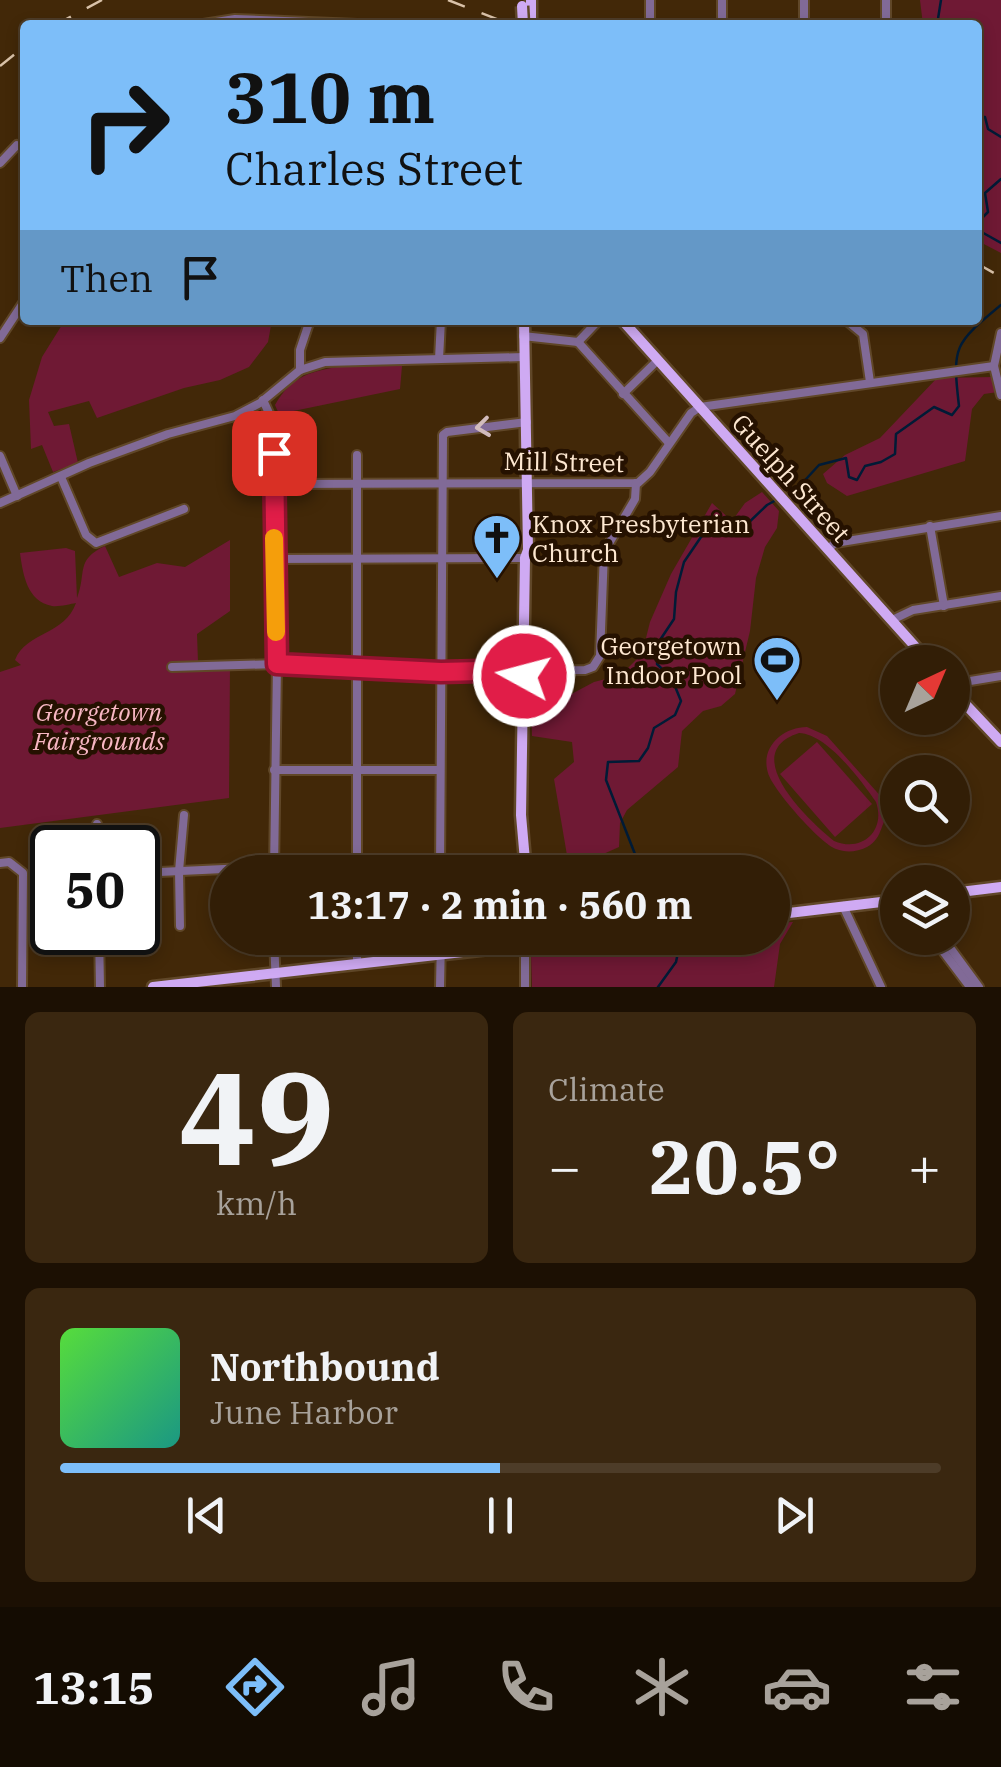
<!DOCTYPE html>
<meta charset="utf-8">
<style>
body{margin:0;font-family:"IBM Plex Serif",serif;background:#3a2710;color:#f1f3f6;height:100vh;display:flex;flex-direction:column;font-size:38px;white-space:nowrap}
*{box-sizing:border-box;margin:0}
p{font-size:32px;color:#a8a29b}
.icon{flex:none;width:55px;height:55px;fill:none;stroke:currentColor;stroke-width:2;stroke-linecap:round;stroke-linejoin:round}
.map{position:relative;height:987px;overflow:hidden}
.sheet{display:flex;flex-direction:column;gap:25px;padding:25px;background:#1c1003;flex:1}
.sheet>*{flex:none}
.hud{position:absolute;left:20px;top:20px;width:962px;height:305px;border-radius:10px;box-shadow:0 5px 15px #0003,0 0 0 2px #4d3c28;background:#7dbef9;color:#111;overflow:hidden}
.needle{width:65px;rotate:44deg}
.buttons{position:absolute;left:880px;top:645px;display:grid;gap:20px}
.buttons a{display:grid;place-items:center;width:90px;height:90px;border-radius:50%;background:#321e06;box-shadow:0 5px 15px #0003,0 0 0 2px #4d3c28;font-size:50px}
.speed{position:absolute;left:30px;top:825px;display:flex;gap:20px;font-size:50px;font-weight:700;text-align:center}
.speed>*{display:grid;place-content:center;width:130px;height:130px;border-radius:50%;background:#321e06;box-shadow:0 5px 15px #0003,0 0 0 2px #4d3c28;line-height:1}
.speed .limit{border:5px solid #111;border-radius:15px;background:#fff;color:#111}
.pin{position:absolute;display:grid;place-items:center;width:85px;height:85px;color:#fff;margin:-42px;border-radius:20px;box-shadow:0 5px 15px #0006}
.me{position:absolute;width:110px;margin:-55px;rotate:277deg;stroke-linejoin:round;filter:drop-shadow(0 0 8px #0008)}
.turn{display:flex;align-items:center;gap:35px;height:210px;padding:0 40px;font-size:45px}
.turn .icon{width:130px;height:130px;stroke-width:2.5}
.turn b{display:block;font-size:70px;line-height:85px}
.then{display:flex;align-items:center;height:95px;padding:0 40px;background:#0003;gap:20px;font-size:38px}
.big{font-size:75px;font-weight:700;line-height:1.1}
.sheet .card{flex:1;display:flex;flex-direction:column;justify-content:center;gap:15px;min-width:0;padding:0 35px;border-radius:15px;background:#3a2710}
.sheet .dial{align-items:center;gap:0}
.dial b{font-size:130px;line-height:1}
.song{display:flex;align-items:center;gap:30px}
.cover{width:120px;height:120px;border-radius:15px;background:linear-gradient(135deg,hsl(110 70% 55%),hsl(170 70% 35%))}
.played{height:10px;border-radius:5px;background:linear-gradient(90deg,#7dbef9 50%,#4d3c28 50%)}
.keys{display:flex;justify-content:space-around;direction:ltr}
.heat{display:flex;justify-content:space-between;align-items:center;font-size:55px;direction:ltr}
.sheet .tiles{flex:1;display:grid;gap:25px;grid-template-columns:1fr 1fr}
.card:last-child{grid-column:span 2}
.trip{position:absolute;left:210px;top:855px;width:580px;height:100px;border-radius:50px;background:#321e06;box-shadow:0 5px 15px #0003,0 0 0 2px #4d3c28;font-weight:700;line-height:100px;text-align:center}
.tabs{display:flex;height:160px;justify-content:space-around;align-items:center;background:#140c02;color:#a8a29b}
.tabs .icon{width:70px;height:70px}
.tabs .selected{color:#7dbef9}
.tabs b{font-size:45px;color:#f1f3f6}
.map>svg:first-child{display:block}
.green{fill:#6f1934;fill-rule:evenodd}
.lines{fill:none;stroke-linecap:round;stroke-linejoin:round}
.stream{stroke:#001b36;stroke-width:2.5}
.minor-casing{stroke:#604728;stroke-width:12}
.major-casing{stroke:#604728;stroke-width:15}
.minor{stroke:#816a97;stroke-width:8}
.major{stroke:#cfaaf3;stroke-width:10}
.rail{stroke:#d9c2a9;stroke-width:2.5;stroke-dasharray:18 18;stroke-linecap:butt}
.major-bridge-casing{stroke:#604728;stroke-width:15;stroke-linecap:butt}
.major-bridge{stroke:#cfaaf3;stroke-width:10}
.oneway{stroke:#d2bcbd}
.route-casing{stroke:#92132f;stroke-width:25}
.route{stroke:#e11d48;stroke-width:18}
.slow{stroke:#f59e0b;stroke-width:18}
.labels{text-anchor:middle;stroke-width:9;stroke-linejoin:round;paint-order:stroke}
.street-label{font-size:25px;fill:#fee8d1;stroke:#251100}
.poi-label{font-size:25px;fill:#fee8d1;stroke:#251100;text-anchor:start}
.park-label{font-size:25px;font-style:italic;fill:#f8b7c3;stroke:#251100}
</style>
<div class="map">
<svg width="1001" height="987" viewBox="0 0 1001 987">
<rect width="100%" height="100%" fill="#422808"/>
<g class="green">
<polygon points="920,0 1001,0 1001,253 978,241 978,25 923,25"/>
<polygon points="65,320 272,320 268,342 249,367 220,380 184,388 97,418 89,401 48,412 54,426 69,424 78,463 53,472 42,445 31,449 29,400 42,357"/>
<path d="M343,366h59l-2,23 -121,25 -4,-9c16,-29 36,-34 68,-39z"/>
<polygon points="994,377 998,392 984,394 972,409 965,461 847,496 827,483 823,474 845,455 880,438 937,378"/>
<polygon points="762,492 779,511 777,528 765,547 756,578 750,631 735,694 721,706 703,711 682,731 678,767 627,810 620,823 619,847 601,855 602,864 569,867 554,779 574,762 572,742 532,736 531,703 549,706 594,682 621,675 642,654 650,622 671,574 712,503 732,521 745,503"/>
<path d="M230,540v71l-33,23 1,28 32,3 -1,133 -229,30v-156l21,-7 -6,-5c11,-28 50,-25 61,-57 -6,1 -17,4 -24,3 -25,-5 -29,-31 -32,-53l46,-5 9,3 2,47c10,-26 -2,-38 28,-52l14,31 38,-14 28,4z"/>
<path d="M807,727l20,9 65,73c-12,11 -8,29 -25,38 -10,5 -21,6 -31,2 -16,-6 -63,-59 -68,-76 -8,-26 15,-46 39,-46zM799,733c28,1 61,46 77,69 10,29 -14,51 -42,39 -26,-21 -97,-88 -35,-108z"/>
<polygon points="817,742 872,804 835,837 780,774"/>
<polygon points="793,922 780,944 774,987 532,987 531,954 700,938 772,938 773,923"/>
</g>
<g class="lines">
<g class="stream">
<polyline points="937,25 941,0"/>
<polyline points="978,117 985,117 988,129 1001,137"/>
<polyline points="978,222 988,212 985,193 1001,179"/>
<polyline points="978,230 1001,243"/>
<path d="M785,496l11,-6 23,-25 27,-7 3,19 8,3 8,-14 16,-4 14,-8 1,-20 38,-27 18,8 7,-9c-7,-60 -5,-62 42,-101"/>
<polyline points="642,872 606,780 608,762 639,761 648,748 654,728 675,715 681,701 672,679 657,664 660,640 674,619 676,592 684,562 701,537 722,521 743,528 767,505 778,499"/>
<polyline points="658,987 676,962 681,938"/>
</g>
<g class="minor-casing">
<g id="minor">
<polyline points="722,0 722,25"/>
<polyline points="886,0 886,25"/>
<polyline points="197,25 235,19 382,25"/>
<polyline points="650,25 650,0"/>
<polyline points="804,25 804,0"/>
<polyline points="0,163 17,145 25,149"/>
<polyline points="846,320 863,334 870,382"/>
<polyline points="1001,333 994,366 1001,395"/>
<polyline points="523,336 578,342"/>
<polyline points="0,338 25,300"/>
<polyline points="578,342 669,443"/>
<polyline points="578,342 599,320"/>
<polyline points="439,359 441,320"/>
<polyline points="300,370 300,350 310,320"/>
<polyline points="623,394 658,360"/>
<polyline points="263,400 273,422 277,664 274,872"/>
<polyline points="357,455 357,872"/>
<polyline points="0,456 17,496"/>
<polyline points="61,477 86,535 96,543 184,509"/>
<polyline points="274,484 638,483 650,472 691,413 700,407 994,366"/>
<polyline points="0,503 89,463 168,434 235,416 260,403 300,370 325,362 524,357"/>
<polyline points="930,526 944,606"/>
<polyline points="828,549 835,543 1001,516"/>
<polyline points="274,559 525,558"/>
<polyline points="892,620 913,610 1001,596"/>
<polyline points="172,667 277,664 441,672 585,670 593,667 600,656 604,552 635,499 636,483"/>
<polyline points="952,688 958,683 1001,676"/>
<polyline points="274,770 439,770"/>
<polyline points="97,824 98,848"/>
<polyline points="0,863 9,862 23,873 22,987"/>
<polyline points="440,872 443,435 447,432 527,422"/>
<polyline points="138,873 357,863"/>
<polyline points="843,906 881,987"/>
<polyline points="180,926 179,871 184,815"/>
<polyline points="99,932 100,987"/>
<polyline points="274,938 276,987"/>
<polyline points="933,938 970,987"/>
<polyline points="943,938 979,987"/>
<polyline points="357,963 357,938"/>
<polyline points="440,987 441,938"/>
<polyline points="525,987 525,945"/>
</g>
</g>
<g class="major-casing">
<g id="major">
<polyline points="531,0 531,25"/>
<polyline points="524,320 528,550 525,558 521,815 526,872"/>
<polyline points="622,320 929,662"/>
<polyline points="952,690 1001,742"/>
<polyline points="952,893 1001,887"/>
<polyline points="772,915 898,900"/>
<polyline points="153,987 586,938"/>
</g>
</g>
<use href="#minor" class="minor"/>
<use href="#major" class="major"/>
<g class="rail">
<polyline points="448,0 512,25"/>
<polyline points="55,25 102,0"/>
<polyline points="0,66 25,46"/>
<polyline points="978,264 1001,277"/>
</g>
<g class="major-bridge-casing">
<polyline id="major-bridge" points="522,6 523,25"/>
</g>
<use href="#major-bridge" class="major-bridge"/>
</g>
<defs><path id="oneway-chevron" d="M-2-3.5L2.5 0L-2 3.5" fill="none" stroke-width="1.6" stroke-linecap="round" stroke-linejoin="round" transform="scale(2.5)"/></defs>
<use class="oneway" href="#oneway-chevron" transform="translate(483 427) rotate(173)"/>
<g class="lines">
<g class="route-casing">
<polyline id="route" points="274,453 277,664 441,672 524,670 524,676"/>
</g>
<use href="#route" class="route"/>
<polyline class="slow" points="274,538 276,632"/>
</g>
<defs>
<g id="church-pin" transform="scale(2.5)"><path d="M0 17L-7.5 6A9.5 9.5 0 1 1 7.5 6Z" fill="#7dbef9" stroke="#251100"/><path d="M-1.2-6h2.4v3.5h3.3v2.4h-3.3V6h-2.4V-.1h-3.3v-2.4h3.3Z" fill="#111"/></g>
<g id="stadium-pin" transform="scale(2.5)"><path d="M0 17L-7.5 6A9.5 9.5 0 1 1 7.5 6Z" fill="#7dbef9" stroke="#251100"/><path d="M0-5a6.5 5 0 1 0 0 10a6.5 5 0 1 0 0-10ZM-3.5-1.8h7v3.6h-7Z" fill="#111"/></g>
</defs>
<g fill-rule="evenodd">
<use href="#church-pin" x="497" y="538"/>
<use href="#stadium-pin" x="777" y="660"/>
</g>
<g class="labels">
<g class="street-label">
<text transform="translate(564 462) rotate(1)" y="9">Mill Street</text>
<text transform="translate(791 478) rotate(48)" y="9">Guelph Street</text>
</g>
<g class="poi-label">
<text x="532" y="533">Knox Presbyterian<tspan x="532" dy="29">Church</tspan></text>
<text x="742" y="655" text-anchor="end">Georgetown<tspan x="742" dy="29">Indoor Pool</tspan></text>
</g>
<g class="park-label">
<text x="99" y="721">Georgetown<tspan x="99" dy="29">Fairgrounds</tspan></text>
</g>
</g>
</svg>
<div class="buttons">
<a><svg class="needle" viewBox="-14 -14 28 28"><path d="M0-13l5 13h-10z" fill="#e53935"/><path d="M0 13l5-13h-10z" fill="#a8a29b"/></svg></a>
<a><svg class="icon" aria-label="search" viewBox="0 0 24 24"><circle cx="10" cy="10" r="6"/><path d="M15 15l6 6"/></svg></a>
<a><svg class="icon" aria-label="layers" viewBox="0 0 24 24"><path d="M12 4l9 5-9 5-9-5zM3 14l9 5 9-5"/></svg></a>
</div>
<div class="speed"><div class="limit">50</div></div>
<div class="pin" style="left:274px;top:453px;background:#d93025"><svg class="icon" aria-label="arrive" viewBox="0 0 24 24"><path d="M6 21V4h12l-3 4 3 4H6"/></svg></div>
<svg class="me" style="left:524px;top:676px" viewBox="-20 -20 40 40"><circle r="17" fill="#e11d48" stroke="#fff" stroke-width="3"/><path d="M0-11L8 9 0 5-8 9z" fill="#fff"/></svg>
<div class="trip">13:17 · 2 min · 560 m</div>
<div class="hud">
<div class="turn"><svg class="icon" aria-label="right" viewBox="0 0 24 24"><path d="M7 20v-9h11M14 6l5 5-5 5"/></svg><div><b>310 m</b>Charles Street</div></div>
<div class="then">Then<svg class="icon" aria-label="arrive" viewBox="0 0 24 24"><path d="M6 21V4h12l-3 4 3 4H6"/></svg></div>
</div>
</div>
<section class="sheet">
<div class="tiles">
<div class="card dial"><b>49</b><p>km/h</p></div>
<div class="card"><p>Climate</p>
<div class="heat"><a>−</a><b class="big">20.5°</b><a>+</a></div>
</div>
<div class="card">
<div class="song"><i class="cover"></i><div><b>Northbound</b><p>June Harbor</p></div></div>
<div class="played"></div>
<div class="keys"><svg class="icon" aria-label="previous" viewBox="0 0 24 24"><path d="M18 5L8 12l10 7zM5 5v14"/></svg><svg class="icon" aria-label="pause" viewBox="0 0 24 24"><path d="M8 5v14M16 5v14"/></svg><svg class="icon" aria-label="next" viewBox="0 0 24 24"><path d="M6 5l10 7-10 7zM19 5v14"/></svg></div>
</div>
</div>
</section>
<nav class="tabs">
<b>13:15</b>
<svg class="icon selected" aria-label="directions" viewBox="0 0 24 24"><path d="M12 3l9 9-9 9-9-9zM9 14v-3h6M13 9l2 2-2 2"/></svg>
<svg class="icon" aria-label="music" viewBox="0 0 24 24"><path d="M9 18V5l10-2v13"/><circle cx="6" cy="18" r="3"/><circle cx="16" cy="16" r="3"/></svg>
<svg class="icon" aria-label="phone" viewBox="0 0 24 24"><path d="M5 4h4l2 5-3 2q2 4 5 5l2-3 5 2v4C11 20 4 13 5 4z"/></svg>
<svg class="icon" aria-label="climate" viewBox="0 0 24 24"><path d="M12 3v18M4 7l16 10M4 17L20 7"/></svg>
<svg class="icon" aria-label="car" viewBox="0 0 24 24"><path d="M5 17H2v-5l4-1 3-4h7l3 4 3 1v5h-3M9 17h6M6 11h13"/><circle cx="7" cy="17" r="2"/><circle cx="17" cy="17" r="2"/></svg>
<svg class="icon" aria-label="filters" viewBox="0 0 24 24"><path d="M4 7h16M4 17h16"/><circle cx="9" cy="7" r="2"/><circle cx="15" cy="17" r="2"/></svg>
</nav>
